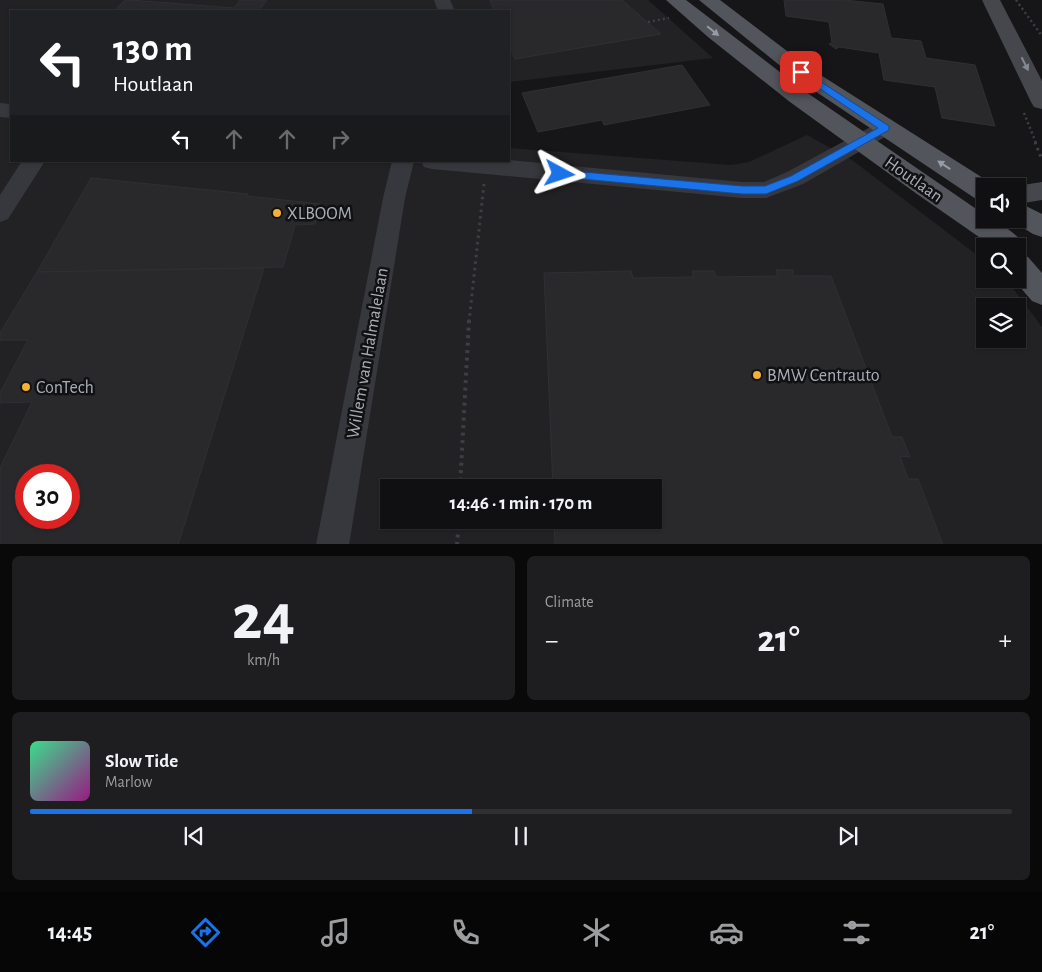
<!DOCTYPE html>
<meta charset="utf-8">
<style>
body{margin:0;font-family:"Alegreya Sans",sans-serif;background:#1e1e20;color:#f1f3f6;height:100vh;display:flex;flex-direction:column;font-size:19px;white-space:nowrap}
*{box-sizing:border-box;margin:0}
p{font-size:16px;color:#9c9d9f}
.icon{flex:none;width:28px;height:28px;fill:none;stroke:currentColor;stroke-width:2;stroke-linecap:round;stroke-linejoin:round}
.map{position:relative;height:544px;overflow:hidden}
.panel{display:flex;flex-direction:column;gap:12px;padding:12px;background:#09090a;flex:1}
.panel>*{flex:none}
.guide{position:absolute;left:10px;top:10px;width:500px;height:152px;border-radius:0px;box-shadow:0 1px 4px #0004,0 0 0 1px #303032;background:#202124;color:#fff;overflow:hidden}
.controls{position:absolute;left:976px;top:178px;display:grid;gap:10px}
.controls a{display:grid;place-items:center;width:50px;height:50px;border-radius:0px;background:#101012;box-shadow:0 1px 4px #0004,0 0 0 1px #303032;font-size:25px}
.speed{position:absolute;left:15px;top:464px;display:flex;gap:10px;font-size:25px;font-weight:700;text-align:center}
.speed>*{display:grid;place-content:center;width:65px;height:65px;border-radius:50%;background:#101012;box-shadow:0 1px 4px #0004,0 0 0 1px #303032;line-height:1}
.speed .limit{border:8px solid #d22;background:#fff;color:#111}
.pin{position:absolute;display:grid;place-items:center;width:42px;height:42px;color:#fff;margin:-21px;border-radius:10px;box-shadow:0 2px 8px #0006}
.me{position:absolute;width:55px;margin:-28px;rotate:95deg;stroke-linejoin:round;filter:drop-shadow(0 0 4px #0008)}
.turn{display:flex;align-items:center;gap:18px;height:105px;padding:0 20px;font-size:22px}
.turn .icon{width:65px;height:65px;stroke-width:2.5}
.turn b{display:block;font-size:35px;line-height:42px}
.lanes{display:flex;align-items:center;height:48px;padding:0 20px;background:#0003;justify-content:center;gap:25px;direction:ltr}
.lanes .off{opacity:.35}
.big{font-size:38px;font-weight:700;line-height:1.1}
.panel .widget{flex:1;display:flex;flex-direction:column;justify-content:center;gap:8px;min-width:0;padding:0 18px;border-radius:8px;background:#1e1e20}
.panel .dial{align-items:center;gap:0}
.dial b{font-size:65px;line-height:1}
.song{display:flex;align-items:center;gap:15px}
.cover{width:60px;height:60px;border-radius:8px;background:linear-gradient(135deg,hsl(150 70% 55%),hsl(310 70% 35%))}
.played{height:5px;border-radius:2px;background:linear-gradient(90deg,#1a73e8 45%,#303032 45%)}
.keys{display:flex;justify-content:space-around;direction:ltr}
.heat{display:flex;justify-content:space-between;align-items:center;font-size:28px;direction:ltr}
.panel .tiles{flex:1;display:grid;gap:12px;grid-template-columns:1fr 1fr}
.widget:last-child{grid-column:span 2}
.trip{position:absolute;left:380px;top:479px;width:282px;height:50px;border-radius:0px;background:#101012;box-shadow:0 1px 4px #0004,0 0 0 1px #303032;font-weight:700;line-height:50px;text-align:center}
.dock{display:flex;height:80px;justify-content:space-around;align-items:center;background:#060607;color:#9c9d9f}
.dock .icon{width:35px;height:35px}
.dock .active{color:#1a73e8}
.dock b{font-size:22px;color:#f1f3f6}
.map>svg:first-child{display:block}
.built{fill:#222225;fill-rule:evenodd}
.building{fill:#29292c;stroke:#303034;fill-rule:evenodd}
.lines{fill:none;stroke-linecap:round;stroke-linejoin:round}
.path-far2{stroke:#3d3f44;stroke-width:2.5;stroke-dasharray:2 3;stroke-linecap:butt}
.path-far1{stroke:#3d3f44;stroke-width:3;stroke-dasharray:2.5 4;stroke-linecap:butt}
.path{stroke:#3d3f44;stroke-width:4;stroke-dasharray:3 4.5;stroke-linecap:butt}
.street{fill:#37383d;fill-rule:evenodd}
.secondary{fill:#45474d;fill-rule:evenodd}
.primary{fill:#53555c;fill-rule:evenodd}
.oneway{fill:#979ba6}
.oneway2{fill:#858993}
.route{fill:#1a73e8;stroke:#114b97}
.poi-dot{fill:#f2b134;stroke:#111113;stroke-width:2}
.labels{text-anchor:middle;stroke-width:5;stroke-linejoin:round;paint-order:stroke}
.street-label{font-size:18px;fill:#a8adb8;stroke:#111113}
.poi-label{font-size:18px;fill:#a8adb8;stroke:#111113;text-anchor:start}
</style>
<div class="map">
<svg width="1042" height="545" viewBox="0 0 1042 545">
<rect width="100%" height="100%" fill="#161618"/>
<path class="built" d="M0,0h648l65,58 -204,24v-71h-498v150h498v-13l222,17 18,-3 58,-27 45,25 133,101v18h21l36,48v217h-1042zM985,306h33v33h-33zM26,475h43v43h-43zM389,488h265v32h-265z"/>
<g class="building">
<polygon points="125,0 130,0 234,8 232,11 114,11"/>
<polygon points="240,0 267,0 259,11 232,11"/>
<polygon points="490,0 622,0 661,34 515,59 509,45 509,11 494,11"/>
<polygon points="784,0 844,0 883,4 891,38 921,41 926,58 975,65 995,126 942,118 935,87 884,80 879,53 839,47 836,49 829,44 832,43 829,22 786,16"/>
<polygon points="682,65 710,105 604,125 602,120 538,132 522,93"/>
<polygon points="91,178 248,194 247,196 320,204 315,224 295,225 283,267 37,272"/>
<path d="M264,268l-86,277h-178v-77l32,-66 -32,1v-10l28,-53h-28v-7l37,-61zM26,475h43v43h-43z"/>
<polygon points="776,270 793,270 793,276 831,276 892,437 902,437 910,457 900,456 908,479 918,479 943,545 555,545 554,520 654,520 654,488 553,488 544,273 631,271 633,278 694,277 692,271 714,271 716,277 778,276"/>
</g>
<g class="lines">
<g class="path-far2">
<polyline points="1016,0 1042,36"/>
<polyline points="648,22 669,18"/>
<polyline points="1024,113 1036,143"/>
</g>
<g class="path-far1">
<polyline points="1035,142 1042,160"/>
<polyline points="469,322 484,184"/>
</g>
<g class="path">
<polyline points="460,488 469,320"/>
<polyline points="457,545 459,520"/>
</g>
<g class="street">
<polygon points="434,0 450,0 455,11 438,11"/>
<polygon points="0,103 11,104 11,118 0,117"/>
<polygon points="885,121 892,123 895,128 892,133 803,184 766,198 742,198 432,169 424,167 421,161 509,160 742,182 764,182 787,172 878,123"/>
<polygon points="22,161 45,161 8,219 0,222 0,195"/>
<polygon points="392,161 414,161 405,198 349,545 316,545 383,198"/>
</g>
<g class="secondary">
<polygon points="982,0 1000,0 1042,81 1042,109 1034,107 1031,102"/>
<polygon points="1042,182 1042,200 1018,204 1018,186 1016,186"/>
</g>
<g class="primary">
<path d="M666,0h20l120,92 179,123v4c12,0 35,17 40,27l-6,8 9,3 14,16v32l-10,-4 -19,-22h5v-33h-26l-75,-52 -127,-92 -82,-65z"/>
<polygon points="699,0 720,0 808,67 994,185 985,186 985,201 976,199 794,77"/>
<polygon points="1018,202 1042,214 1042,237 1033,234 1009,219 1018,219"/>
</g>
</g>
<defs><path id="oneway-solid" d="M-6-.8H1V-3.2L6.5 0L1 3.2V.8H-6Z" transform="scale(1.25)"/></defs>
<g class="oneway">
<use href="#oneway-solid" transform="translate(713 31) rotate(39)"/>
<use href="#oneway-solid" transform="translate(944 165) rotate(-147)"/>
</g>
<use class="oneway2" href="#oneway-solid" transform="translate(1025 64) rotate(63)"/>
<polygon class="route" points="801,69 889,126 889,130 798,181 766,194 742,194 560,177 555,174 560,170 742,186 765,186 791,176 878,128 798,74 798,70"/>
<g class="poi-dot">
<circle cx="277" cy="213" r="5"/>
<circle cx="757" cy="375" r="5"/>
<circle cx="26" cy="387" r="5"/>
</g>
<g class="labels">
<g class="street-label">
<text transform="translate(914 179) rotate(35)" y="6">Houtlaan</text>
<text transform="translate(367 353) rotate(-80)" y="6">Willem van Halmalelaan</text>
</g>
<g class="poi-label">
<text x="287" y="219">XLBOOM</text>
<text x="767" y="381">BMW Centrauto</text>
<text x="36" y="393">ConTech</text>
</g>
</g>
</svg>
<div class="controls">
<a><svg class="icon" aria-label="sound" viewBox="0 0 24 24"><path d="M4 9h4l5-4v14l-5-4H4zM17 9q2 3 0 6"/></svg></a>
<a><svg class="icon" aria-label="search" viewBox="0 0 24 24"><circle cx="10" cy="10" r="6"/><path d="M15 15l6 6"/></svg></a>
<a><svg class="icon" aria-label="layers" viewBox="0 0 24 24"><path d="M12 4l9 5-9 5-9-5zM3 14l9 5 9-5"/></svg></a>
</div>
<div class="speed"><div class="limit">30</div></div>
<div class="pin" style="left:801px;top:72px;background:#d93025"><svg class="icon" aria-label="arrive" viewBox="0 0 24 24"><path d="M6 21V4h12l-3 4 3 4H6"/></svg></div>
<svg class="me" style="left:560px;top:174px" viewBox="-20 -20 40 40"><path d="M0-17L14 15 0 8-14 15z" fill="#1a73e8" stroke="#fff" stroke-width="4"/></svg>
<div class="trip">14:46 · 1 min · 170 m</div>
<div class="guide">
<div class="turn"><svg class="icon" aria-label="left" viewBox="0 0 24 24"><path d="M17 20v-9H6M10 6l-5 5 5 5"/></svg><div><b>130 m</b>Houtlaan</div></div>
<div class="lanes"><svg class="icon" aria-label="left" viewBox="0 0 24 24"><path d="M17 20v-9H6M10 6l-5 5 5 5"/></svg><svg class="icon off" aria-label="ahead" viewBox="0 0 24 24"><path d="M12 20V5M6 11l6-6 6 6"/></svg><svg class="icon off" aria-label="ahead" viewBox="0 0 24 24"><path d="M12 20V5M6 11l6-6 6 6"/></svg><svg class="icon off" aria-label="right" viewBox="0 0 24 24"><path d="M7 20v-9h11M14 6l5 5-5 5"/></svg></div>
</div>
</div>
<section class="panel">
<div class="tiles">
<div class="widget dial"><b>24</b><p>km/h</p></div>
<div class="widget"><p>Climate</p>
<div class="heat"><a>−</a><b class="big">21°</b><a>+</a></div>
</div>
<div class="widget">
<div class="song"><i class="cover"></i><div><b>Slow Tide</b><p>Marlow</p></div></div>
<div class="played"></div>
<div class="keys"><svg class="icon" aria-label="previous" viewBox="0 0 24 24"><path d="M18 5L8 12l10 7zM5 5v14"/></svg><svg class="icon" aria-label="pause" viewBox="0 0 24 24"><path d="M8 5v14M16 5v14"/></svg><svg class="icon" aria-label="next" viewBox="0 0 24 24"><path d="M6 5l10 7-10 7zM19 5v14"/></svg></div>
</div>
</div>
</section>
<nav class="dock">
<b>14:45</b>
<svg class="icon active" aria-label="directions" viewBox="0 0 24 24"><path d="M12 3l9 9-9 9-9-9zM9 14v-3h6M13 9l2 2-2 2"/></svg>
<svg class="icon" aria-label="music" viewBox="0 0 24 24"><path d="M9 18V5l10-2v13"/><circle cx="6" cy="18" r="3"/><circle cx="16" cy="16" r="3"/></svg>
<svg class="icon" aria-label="phone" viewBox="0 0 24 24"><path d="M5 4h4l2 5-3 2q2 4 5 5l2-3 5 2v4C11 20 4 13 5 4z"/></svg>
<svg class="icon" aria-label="climate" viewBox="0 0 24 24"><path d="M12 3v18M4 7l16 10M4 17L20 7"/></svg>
<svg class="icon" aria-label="car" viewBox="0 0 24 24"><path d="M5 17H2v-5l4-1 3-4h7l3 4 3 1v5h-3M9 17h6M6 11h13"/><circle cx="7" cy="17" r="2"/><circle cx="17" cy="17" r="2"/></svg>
<svg class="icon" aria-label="filters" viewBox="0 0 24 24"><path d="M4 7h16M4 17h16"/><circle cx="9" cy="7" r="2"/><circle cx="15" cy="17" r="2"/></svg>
<b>21°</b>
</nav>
